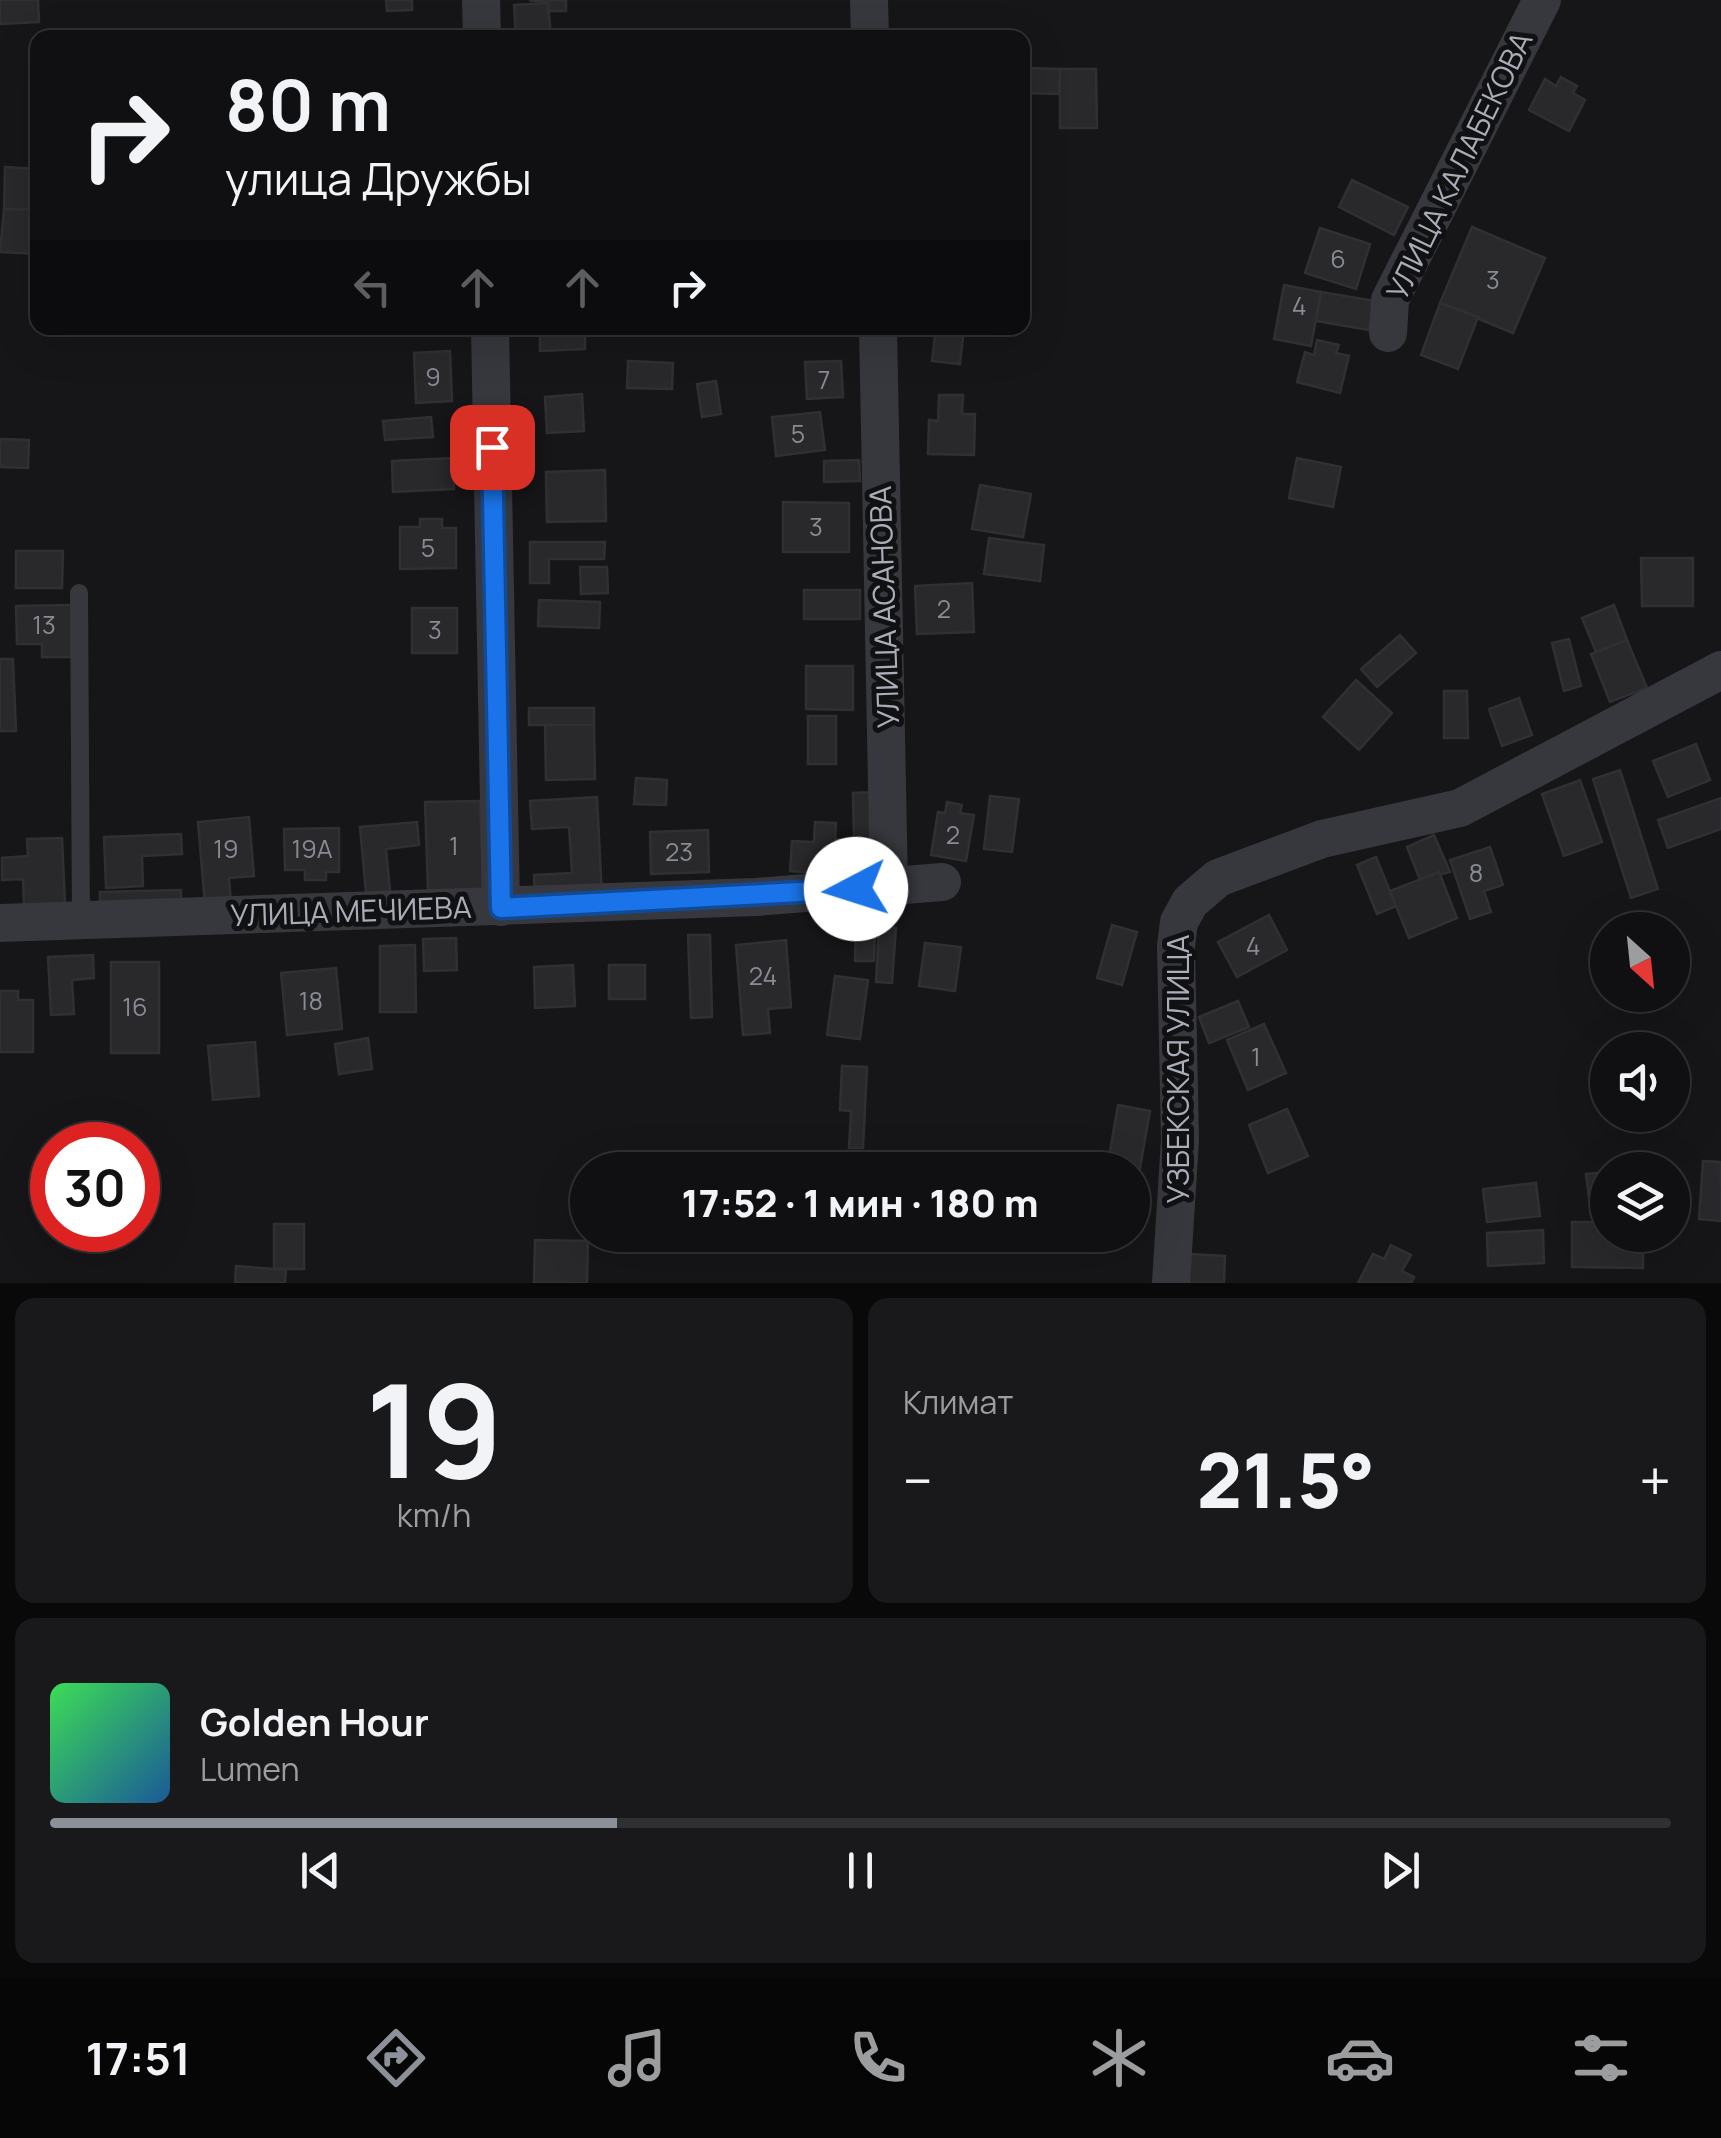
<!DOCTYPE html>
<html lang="ru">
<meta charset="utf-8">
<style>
body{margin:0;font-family:Manrope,sans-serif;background:#19191b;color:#f1f3f6;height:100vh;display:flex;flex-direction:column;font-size:38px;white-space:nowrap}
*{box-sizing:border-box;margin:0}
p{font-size:32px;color:#9c9d9f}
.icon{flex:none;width:55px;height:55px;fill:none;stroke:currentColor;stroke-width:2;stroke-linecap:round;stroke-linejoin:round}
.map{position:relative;height:1283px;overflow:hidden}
.panel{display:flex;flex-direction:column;gap:15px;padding:15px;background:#09090a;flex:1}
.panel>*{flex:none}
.top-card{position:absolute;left:30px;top:30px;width:1000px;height:305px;border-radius:20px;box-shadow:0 10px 40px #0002,0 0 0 2px #303032;background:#101012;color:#f1f3f6;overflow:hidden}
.needle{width:65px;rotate:153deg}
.tools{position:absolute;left:1590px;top:912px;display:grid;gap:20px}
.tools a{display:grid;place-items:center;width:100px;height:100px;border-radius:50%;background:#101012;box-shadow:0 10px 40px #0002,0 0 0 2px #303032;font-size:50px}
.speed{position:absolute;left:30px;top:1122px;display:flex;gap:20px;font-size:50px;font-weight:700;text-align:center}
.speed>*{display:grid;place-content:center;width:130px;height:130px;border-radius:50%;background:#101012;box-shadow:0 10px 40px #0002,0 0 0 2px #303032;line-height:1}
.speed .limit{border:15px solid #d22;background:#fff;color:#111}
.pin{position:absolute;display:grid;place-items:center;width:85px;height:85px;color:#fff;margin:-42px;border-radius:20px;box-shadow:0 5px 15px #0006}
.me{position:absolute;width:110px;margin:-55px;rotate:265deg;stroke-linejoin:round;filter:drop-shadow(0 0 8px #0008)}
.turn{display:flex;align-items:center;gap:35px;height:210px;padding:0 30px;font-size:45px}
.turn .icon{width:130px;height:130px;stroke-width:2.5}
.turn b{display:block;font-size:70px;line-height:85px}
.lanes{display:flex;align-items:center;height:95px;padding:0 30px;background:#0003;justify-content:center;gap:50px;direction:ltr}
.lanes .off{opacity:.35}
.big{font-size:75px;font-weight:800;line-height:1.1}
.panel .card{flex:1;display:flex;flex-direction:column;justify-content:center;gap:15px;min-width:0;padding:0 35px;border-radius:20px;background:#19191b}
.panel .dial{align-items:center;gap:0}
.dial b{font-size:130px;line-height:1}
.song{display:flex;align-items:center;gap:30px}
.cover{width:120px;height:120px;border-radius:15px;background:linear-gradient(135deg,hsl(130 70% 55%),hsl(210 70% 35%))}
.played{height:10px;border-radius:5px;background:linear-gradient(90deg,#8c9099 35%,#303032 35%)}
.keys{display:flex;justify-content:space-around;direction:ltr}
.heat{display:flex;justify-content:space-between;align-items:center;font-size:55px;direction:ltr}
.panel .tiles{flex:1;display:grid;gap:15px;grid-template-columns:1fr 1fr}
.card:last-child{grid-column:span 2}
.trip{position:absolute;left:570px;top:1152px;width:580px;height:100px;border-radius:50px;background:#101012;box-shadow:0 10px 40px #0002,0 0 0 2px #303032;font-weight:800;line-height:100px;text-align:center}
.menu{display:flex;height:160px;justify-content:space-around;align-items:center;background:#060607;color:#9c9d9f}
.menu .icon{width:70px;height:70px}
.menu .current{color:#8c9099}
.menu b{font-size:45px;color:#f1f3f6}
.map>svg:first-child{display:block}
.building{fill:#29292c;stroke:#303034;stroke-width:2.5}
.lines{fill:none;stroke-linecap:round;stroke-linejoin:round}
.lane{stroke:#37383d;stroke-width:18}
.street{stroke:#37383d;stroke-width:38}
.route-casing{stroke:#114b97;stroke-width:25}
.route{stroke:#1a73e8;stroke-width:18}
.labels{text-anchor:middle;stroke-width:10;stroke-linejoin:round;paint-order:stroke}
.number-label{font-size:25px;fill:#888b94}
.street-label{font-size:30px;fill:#a8adb8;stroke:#111113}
</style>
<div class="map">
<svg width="1721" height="1283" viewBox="0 0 1721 1283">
<rect width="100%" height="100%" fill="#161618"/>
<g class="building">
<polygon points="0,0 38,0 39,22 0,24"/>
<polygon points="386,0 412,0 412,10 387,11"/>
<polygon points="529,0 566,0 566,11 549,11 548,3"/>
<polygon points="548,3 551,37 516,38 514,5"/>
<polygon points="1022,68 1060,69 1059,94 1022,93"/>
<polygon points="1060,69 1096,69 1097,128 1060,128"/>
<polygon points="1561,77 1577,86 1573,93 1585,100 1569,131 1529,110 1545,79 1556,86"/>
<polygon points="5,167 38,169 38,210 4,209"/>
<polygon points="1352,180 1408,207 1394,235 1339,207"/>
<polygon points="4,209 38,210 38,254 0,252"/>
<polygon points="1472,227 1545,258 1513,333 1440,303"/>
<polygon points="1320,228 1370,244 1356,289 1305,273"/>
<polygon points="1284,285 1321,292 1311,346 1274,339"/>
<polygon points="1321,292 1375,301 1369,330 1316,321"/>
<polygon points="1440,303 1478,317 1458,369 1421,355"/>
<polygon points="540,328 585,328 585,349 540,351"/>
<polygon points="936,328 964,328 960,364 932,361"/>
<polygon points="1317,340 1339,345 1336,353 1349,356 1340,393 1297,382 1305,352 1314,355"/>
<polygon points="450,351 452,401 416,403 414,353"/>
<polygon points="628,361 673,363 672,389 627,388"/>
<polygon points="841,361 843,397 807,399 805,362"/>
<polygon points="716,381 721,414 702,417 697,384"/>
<polygon points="582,394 584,431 547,433 545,397"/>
<polygon points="939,395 963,395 962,414 975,414 974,455 928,454 929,420 938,421"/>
<polygon points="820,412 825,450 776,456 772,417"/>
<polygon points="431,417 433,437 385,440 383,421"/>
<polygon points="0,439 29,440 28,468 0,467"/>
<polygon points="453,458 454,489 393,492 392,461"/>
<polygon points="1297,458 1341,467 1333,507 1289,498"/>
<polygon points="859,460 860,481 824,482 824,461"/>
<polygon points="605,470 606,521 547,522 546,472"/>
<polygon points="980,485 1031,494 1023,537 972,529"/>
<polygon points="783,502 849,503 849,552 783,552"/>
<polygon points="420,519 442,519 442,528 456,528 456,568 400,569 400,527 420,527"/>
<polygon points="989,538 1044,545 1040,581 984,574"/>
<polygon points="530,542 605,542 604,559 549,559 549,583 530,583"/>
<polygon points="16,551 63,551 62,588 16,588"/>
<polygon points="1641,558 1693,558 1693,606 1642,606"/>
<polygon points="580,567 607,567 608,593 581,594"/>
<polygon points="972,583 974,632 917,634 915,586"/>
<rect x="804" y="590" width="56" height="29"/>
<polygon points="539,600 600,602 599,628 538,626"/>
<polygon points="71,605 71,657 42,657 42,644 17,644 16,606"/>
<polygon points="1614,605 1627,640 1596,652 1582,618"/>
<rect x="412" y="608" width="45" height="45"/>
<polygon points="1400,635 1416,653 1377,687 1361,669"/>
<polygon points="1569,639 1581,686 1564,691 1552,643"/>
<polygon points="1627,640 1647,688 1610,702 1591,654"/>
<polygon points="0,659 13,659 16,731 0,731"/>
<polygon points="806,666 853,666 853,710 806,709"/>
<polygon points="1356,680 1392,713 1359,750 1323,717"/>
<polygon points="1444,691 1467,691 1468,738 1444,738"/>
<polygon points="1519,698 1532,735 1502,746 1489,709"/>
<rect x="529" y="708" width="65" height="17"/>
<rect x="808" y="716" width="28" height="48"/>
<polygon points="545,725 594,725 595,779 546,780"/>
<polygon points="1696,744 1710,780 1668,797 1653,761"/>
<polygon points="1620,770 1658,889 1631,898 1593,779"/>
<polygon points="636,778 667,780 666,805 634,804"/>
<polygon points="1580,780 1602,842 1564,856 1542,794"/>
<polygon points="874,792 874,840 854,840 853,793"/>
<polygon points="990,796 1019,799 1012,852 984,849"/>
<polygon points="597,797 602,897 535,900 534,875 572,873 569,827 532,829 530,801"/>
<polygon points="1721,798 1721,829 1668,848 1658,820"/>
<polygon points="480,801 483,889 428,891 425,802"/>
<polygon points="947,802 962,805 960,813 974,815 966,861 931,855 938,812 945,813"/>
<polygon points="249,817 254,876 229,878 231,903 205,905 198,822"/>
<polygon points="417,822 419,845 386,849 390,891 366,893 360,827"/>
<polygon points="815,822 836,823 835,839 854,840 852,875 790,871 792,841 814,842"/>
<polygon points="339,828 339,872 326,872 326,880 305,880 305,870 285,870 284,829"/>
<polygon points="708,830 709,872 651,874 650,832"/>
<polygon points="181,834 182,854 142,856 143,886 106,888 104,837"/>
<polygon points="1434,835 1450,872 1420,880 1407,847"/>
<polygon points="62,838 65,903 24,905 23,879 2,880 2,858 28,856 27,839"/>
<polygon points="1490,847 1503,885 1484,891 1491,912 1470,919 1450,860"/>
<polygon points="1376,857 1396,906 1377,914 1357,865"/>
<polygon points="1439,872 1457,918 1409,938 1390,891"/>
<polygon points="181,890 181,907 100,909 100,892"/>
<polygon points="1269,915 1287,950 1237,977 1218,942"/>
<polygon points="856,925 875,926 874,961 855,961"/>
<polygon points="1112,925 1137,932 1122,985 1097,978"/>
<polygon points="879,927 896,928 892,983 876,982"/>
<polygon points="688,935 710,935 712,1017 691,1018"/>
<polygon points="456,938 457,970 424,971 423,939"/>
<polygon points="786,940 791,1007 768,1009 770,1033 743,1035 736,945"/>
<polygon points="925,943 961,947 955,991 919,986"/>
<polygon points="415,945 416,1012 380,1012 380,946"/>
<polygon points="93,955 94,978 72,980 74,1014 51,1015 48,957"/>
<rect x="111" y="962" width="48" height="91"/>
<polygon points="573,965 575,1006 535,1008 534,967"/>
<rect x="609" y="965" width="36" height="34"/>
<polygon points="336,968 342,1029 287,1035 281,973"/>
<polygon points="835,976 868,980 860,1039 827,1035"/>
<polygon points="0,991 18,991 18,1000 33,1000 33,1052 0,1052"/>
<polygon points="1238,1001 1249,1027 1209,1043 1199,1017"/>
<polygon points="1264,1024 1286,1073 1248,1090 1227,1040"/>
<polygon points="368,1038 372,1069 339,1074 335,1044"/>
<polygon points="255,1042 259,1096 213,1100 208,1046"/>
<polygon points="842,1066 867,1067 863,1148 849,1148 851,1111 840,1110"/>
<polygon points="1118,1105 1150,1111 1140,1168 1108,1163"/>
<polygon points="1287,1109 1308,1156 1268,1173 1249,1125"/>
<polygon points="1051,1156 1114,1164 1113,1170 1049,1170"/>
<polygon points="1703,1161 1721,1162 1721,1221 1699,1219"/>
<polygon points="1608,1172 1608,1212 1591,1214 1586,1174"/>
<polygon points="1536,1183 1540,1216 1487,1222 1483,1189"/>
<polygon points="1572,1222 1608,1222 1608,1235 1643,1235 1643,1268 1572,1267"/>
<rect x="274" y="1224" width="30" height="45"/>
<polygon points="1543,1230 1544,1263 1488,1266 1487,1233"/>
<polygon points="535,1240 588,1241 587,1283 534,1283"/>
<polygon points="1391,1245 1411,1255 1402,1271 1414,1277 1411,1283 1358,1283 1373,1254 1384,1259"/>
<polygon points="1191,1254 1225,1256 1224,1283 1189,1283"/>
<polygon points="236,1266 286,1270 285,1283 235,1283"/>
</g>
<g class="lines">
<polyline class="lane" points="79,593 81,921"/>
<g class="street">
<polyline points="481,0 482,38"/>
<polyline points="869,0 870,38"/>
<polyline points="490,328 501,907"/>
<polyline points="878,328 889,886"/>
<polyline points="1388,333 1390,300 1542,0"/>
<polyline points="0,923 756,897 942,882"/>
<polyline points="1171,1283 1180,1140 1176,946 1179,922 1190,902 1218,878 1322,839 1460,808 1721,670"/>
</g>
</g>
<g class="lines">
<g class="route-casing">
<polyline id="route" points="492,447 501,908 856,889"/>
</g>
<use href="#route" class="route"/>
</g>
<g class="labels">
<g class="number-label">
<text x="1338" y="268">6</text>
<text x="1493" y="289">3</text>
<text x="1299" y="315">4</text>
<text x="433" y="386">9</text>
<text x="824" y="389">7</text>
<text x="798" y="443">5</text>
<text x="816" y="536">3</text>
<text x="428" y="557">5</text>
<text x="944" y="618">2</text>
<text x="44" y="634">13</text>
<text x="435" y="639">3</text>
<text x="953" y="844">2</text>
<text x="454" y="855">1</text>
<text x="226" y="858">19</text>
<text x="312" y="858">19А</text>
<text x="679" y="861">23</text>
<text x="1476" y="882">8</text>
<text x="1253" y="955">4</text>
<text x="763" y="985">24</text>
<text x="311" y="1010">18</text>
<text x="135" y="1016">16</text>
<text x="1256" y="1066">1</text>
</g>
<g class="street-label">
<text transform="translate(1460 166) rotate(-64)" y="10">УЛИЦА КАЛАБЕКОВА</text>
<text transform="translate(885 607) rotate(-92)" y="10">УЛИЦА АСАНОВА</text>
<text transform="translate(351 912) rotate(-2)" y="10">УЛИЦА МЕЧИЕВА</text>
<text transform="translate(1179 1069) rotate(-90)" y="10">УЗБЕКСКАЯ УЛИЦА</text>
</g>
</g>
</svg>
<div class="tools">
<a><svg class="needle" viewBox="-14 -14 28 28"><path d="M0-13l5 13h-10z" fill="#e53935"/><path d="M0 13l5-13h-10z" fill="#9c9d9f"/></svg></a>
<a><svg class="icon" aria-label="sound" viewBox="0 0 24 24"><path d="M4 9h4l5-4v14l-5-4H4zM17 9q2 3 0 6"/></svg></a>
<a><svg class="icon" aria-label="layers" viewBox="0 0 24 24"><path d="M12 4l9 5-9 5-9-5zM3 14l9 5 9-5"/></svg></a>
</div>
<div class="speed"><div class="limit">30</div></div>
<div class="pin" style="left:492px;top:447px;background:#d93025"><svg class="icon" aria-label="arrive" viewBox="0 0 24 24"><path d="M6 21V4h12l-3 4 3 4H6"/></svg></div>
<svg class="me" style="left:856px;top:889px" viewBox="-20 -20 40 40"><circle r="19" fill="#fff"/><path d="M0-13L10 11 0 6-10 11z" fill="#1a73e8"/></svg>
<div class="trip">17:52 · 1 мин · 180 m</div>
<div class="top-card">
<div class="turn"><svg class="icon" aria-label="right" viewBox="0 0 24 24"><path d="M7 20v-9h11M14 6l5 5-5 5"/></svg><div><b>80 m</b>улица Дружбы</div></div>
<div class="lanes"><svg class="icon off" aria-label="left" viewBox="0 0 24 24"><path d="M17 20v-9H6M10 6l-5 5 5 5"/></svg><svg class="icon off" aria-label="ahead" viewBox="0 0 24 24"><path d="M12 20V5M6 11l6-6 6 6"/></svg><svg class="icon off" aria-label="ahead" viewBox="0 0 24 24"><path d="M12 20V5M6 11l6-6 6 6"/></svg><svg class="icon" aria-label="right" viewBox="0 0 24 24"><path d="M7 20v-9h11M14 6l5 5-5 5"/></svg></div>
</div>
</div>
<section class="panel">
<div class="tiles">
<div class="card dial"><b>19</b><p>km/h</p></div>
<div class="card"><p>Климат</p>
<div class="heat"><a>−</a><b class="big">21.5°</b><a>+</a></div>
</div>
<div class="card">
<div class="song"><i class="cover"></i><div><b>Golden Hour</b><p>Lumen</p></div></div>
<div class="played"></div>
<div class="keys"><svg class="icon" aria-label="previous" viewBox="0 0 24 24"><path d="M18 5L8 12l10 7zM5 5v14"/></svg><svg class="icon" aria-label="pause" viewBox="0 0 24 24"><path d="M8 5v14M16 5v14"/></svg><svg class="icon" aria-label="next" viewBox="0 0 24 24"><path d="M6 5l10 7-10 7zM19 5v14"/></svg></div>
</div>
</div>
</section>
<nav class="menu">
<b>17:51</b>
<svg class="icon current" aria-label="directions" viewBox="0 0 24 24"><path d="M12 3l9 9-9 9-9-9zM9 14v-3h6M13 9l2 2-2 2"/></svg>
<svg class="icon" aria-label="music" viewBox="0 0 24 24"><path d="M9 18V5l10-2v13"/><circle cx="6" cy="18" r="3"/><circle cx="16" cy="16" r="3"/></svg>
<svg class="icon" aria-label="phone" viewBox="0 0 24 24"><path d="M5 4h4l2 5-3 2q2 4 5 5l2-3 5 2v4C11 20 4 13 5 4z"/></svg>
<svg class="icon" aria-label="climate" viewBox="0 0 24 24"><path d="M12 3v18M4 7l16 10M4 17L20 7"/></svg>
<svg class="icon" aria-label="car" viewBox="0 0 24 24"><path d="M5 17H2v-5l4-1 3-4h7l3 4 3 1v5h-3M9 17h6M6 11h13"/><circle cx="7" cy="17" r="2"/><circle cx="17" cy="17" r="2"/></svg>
<svg class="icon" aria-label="filters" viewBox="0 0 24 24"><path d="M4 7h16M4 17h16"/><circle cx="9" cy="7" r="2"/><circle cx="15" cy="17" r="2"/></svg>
</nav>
